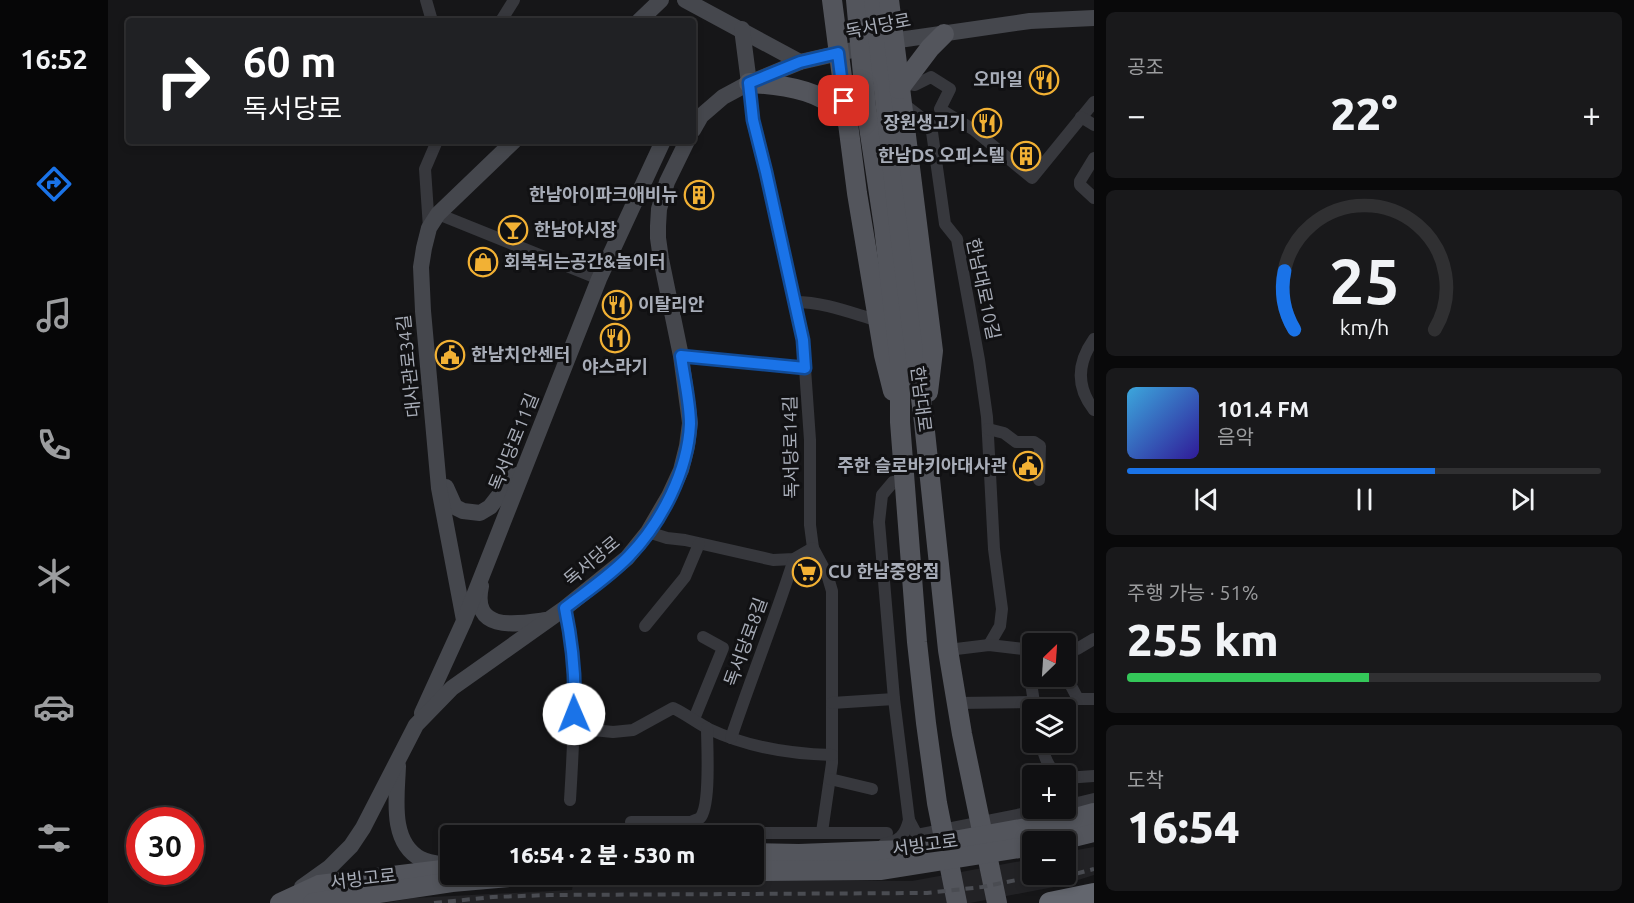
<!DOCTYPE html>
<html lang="ko">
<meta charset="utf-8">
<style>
body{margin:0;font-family:Ubuntu,"Noto Sans KR",sans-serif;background:#19191b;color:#f1f3f6;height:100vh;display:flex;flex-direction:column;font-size:22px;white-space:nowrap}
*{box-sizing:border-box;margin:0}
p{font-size:20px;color:#9c9d9f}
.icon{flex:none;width:33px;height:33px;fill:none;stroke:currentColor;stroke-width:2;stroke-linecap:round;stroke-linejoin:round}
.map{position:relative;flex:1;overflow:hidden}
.panel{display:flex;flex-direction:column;gap:12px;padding:12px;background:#09090a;width:540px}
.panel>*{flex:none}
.hud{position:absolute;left:18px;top:18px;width:570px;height:126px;border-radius:6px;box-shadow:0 3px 9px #0003,0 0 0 2px #303032;background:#202124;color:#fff;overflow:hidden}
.needle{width:39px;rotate:25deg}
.buttons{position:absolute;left:914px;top:633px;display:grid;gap:12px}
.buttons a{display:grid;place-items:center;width:54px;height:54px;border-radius:6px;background:#101012;box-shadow:0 3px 9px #0003,0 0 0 2px #303032;font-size:30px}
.speed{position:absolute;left:18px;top:807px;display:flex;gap:12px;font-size:30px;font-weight:700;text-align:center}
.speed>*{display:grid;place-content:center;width:78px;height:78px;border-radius:50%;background:#101012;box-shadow:0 3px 9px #0003,0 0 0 2px #303032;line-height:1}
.speed .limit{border:9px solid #d22;background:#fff;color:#111}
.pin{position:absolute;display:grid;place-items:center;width:51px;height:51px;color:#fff;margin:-26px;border-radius:12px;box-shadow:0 3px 9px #0006}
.me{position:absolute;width:66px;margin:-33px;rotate:359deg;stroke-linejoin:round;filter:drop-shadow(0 0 4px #0008)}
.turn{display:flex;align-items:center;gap:21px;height:126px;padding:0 18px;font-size:27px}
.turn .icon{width:78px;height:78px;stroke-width:2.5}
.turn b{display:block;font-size:42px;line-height:51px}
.big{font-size:45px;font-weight:800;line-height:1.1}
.panel .widget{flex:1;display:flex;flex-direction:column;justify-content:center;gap:9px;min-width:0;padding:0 21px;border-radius:9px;background:#19191b}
.panel .dial{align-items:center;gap:0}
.dial svg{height:156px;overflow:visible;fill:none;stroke:#303032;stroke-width:7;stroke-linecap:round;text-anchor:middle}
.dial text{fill:#f1f3f6;stroke:none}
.song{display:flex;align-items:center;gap:18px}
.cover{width:72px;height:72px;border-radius:9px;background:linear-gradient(135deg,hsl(200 70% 55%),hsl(250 70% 35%))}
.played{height:6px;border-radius:3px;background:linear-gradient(90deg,#1a73e8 65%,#303032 65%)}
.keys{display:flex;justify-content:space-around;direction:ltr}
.heat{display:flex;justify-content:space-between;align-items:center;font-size:33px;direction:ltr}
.charge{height:9px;border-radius:4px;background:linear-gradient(90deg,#34c759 51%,#303032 0)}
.trip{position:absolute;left:332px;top:825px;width:324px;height:60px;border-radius:6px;background:#101012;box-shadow:0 3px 9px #0003,0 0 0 2px #303032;font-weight:800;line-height:60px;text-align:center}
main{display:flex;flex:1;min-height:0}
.tabs{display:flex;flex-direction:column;width:108px;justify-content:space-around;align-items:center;background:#060607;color:#9c9d9f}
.tabs .icon{width:42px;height:42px}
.tabs .active{color:#1a73e8}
.tabs b{font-size:27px;color:#f1f3f6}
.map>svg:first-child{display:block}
.built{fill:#222225}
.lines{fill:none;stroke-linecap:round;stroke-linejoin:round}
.street{stroke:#37383d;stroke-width:12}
.secondary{stroke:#45474d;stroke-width:16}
.primary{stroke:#53555c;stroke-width:20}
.highway{stroke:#63666e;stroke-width:22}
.rail{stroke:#4a4c52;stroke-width:4;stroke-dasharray:8 6;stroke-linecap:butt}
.route-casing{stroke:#114b97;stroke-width:15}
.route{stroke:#1a73e8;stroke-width:10}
.labels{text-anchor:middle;stroke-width:6;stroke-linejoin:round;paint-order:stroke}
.street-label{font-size:18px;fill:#a8adb8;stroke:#111113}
.poi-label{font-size:18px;font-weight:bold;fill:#a8adb8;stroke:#111113;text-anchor:end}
</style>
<main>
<nav class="tabs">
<b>16:52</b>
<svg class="icon active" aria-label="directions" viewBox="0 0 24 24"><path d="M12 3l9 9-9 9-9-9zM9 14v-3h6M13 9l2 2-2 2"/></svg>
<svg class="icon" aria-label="music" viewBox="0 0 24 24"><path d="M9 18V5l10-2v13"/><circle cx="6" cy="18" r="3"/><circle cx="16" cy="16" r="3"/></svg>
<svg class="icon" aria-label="phone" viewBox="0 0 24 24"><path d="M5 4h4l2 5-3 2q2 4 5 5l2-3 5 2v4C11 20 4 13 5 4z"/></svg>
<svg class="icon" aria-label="climate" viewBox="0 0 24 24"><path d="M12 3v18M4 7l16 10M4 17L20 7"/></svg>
<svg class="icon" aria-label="car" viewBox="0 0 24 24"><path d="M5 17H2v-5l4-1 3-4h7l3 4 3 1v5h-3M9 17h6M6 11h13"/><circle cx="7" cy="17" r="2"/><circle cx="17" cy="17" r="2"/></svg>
<svg class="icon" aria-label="filters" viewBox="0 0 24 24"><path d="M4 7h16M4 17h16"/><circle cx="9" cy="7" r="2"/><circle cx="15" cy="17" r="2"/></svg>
</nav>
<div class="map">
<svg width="986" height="903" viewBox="0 0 986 903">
<rect width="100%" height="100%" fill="#161618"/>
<polygon class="built" points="986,847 986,875 951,886 862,903 277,903 305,898 464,890 466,879 804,881 924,859 924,874 957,874 957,852"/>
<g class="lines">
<g class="street">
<polyline points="318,0 324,21"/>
<polyline points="393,21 406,0"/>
<polyline points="641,83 644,120 658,172 695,340 702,440 702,525 705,548 719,574 724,591 724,763 714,832"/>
<polyline points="796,83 807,85 823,77 842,89 832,109 866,130 924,178 986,102"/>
<polyline points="793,102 823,125 837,224 849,239 871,360 879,417 886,549 894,609 892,626 881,645"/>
<polyline points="973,117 986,125"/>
<polyline points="986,158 972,181 972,185 986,198"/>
<polyline points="330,214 491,279"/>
<polyline points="321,228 317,169 329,141"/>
<path d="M687,302c30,0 56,11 84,19"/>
<path d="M986,339c-17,24 -18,48 0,71"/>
<polyline points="573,356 697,368"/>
<polyline points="880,429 896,433 908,442 926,442 932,446 931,480"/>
<polyline points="540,532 559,538 577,540 665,560 686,559 705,548"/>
<path d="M457,608c13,64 9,128 5,192"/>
<polyline points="537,626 577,577 591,544"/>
<polyline points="957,648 969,649 986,639"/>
<polyline points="960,648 961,682 970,699 986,699"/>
<polyline points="840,650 881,645 924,650"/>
<polyline points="918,650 927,709"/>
<polyline points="724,703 786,699"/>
<polyline points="849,703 926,702"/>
<polyline points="586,719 615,648 595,637"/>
<path d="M466,728l39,4 20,-2 40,-22c13,6 24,15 36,21 38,18 82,25 123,26"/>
<path d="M623,738c20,-60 44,-119 63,-179"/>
<path d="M933,742c3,14 7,27 19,34"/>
<polyline points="957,778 986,776"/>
<polyline points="722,779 764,789"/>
<polyline points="957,806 986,799"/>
<polyline points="801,820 809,835 944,808"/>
<path d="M523,822h60c2,-1 7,-3 9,-4 11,-12 7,-72 7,-90"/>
<polyline points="647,833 779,833"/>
<path d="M776,844c15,-3 21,-8 25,-24l-15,-121 -15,-177 3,-27 11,-13 13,-1"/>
</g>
<g class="secondary">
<polyline points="577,0 692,62"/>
<polyline points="531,21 553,0"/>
<polyline points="634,29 641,83"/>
<polyline points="585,130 593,116 615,97 641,83 692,62 784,41 922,21 986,18"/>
<polyline points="338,487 347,507 355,511 372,513 382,507 407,475"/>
<path d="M373,586c-10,47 36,38 65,34"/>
<polyline points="356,620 331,488 315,311 313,267 316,248 321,228 330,214 406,141"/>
<polyline points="314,713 356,621 491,279 555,141"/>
<path d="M290,766c-1,30 -9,76 23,93 8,4 19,5 28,7"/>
<polyline points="194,887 222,867 243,846 255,828 308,725 344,688 457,608 519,558 540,532 561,496 573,470 579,446 582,423 573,356 553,259 550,238 550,226 551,209 559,182 579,141"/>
</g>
<g class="primary">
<polyline points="724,0 749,193 776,355 785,391"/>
<polyline points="748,0 758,107 776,227 792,363 792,422 809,642 818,723 829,803 849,903"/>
<polyline points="766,0 791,225 816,422 840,650 854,734 889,903"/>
<polyline points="781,0 825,351 820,392"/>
<path d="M641,83c27,1 64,5 86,24 4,3 8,10 12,14"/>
<polyline points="791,89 822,48 836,34"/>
<polyline points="945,842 986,832"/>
<polyline points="645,853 691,854 796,850 957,821 986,813"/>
<polyline points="645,871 772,870 924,846"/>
<polyline points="172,903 211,885 342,869"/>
<polyline points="205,903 344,882 434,874"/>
</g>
<polyline class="highway" points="942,903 986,894"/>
<g class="rail">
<polyline points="928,884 986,869"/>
<polyline points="326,903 385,897 442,895 819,893 874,887 938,874"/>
</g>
</g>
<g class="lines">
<g class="route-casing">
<path id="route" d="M466,714c2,-34 -2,-72 -9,-106 22,-17 45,-32 64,-52 32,-33 59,-85 61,-132 0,-22 -6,-46 -9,-68l124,12 -2,-28 -37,-168 -13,-52 -4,-37 51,-21 38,-9 6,48"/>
</g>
<use href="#route" class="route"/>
</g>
<defs>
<g id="restaurant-ring" transform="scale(1.5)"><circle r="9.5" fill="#111113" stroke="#f2b134" stroke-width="1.5"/><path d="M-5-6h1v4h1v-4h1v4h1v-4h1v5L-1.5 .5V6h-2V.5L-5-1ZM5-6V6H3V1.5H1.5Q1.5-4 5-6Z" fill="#f2b134"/></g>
<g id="building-ring" transform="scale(1.5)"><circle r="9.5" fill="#111113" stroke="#f2b134" stroke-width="1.5"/><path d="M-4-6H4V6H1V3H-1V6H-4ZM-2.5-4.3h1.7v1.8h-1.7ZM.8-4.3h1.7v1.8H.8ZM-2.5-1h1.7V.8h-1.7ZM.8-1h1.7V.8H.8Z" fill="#f2b134"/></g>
<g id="bar-ring" transform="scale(1.5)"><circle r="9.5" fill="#111113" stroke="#f2b134" stroke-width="1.5"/><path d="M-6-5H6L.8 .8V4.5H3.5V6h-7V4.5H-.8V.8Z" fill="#f2b134"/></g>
<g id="shop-ring" transform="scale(1.5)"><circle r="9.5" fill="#111113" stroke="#f2b134" stroke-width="1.5"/><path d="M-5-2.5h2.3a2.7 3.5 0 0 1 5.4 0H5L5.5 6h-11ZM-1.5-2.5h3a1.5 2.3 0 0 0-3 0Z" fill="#f2b134"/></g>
<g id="civic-ring" transform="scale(1.5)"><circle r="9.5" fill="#111113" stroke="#f2b134" stroke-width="1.5"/><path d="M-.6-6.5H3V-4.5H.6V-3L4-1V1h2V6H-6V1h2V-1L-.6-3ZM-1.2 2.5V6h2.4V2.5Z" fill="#f2b134"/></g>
<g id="supermarket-ring" transform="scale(1.5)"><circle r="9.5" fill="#111113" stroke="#f2b134" stroke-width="1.5"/><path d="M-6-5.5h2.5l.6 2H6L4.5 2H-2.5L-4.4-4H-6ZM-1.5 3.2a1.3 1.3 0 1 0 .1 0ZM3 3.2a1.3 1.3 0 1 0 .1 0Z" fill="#f2b134"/></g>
</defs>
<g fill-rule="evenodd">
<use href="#restaurant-ring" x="936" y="80"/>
<use href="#restaurant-ring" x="879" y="123"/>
<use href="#building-ring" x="918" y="156"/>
<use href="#building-ring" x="591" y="195"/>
<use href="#bar-ring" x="405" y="230"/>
<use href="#shop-ring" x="375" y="262"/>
<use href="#restaurant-ring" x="509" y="305"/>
<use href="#restaurant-ring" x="507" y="338"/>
<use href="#civic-ring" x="342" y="355"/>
<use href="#civic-ring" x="920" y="466"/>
<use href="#supermarket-ring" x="699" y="572"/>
</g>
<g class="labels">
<g class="street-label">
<text transform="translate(770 26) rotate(-11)" y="6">독서당로</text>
<text transform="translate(875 289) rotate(78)" y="6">한남대로10길</text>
<text transform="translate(301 366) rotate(-96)" y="6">대사관로34길</text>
<text transform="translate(813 399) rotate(83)" y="6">한남대로</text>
<text transform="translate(406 442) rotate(-68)" y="6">독서당로11길</text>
<text transform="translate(683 447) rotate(-91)" y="6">독서당로14길</text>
<text transform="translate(484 561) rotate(-40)" y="6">독서당로</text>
<text transform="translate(638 642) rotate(-70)" y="6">독서당로8길</text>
<text transform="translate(817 845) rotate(-8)" y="6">서빙고로</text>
<text transform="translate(255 879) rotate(-7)" y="6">서빙고로</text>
</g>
<g class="poi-label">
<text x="915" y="86">오마일</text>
<text x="858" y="129">장원생고기</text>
<text x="897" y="162">한남DS 오피스텔</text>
<text x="570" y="201">한남아이파크애비뉴</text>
<text x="426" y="236" text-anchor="start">한남야시장</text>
<text x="396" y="268" text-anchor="start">회복되는공간&amp;놀이터</text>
<text x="530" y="311" text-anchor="start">이탈리안</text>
<text x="363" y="361" text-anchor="start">한남치안센터</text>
<text x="507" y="373" text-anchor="middle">야스라기</text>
<text x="899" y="472">주한 슬로바키아대사관</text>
<text x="720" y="578" text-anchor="start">CU 한남중앙점</text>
</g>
</g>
</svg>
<div class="buttons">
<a><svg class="needle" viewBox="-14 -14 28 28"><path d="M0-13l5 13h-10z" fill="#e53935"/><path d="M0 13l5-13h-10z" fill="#9c9d9f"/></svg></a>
<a><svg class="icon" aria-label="layers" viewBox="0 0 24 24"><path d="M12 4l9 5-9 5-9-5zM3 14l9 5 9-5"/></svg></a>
<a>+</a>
<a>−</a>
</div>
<div class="speed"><div class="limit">30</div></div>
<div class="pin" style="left:736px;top:101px;background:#d93025"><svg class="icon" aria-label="arrive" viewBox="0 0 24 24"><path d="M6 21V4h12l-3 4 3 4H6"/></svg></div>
<svg class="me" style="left:466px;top:714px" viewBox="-20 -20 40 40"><circle r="19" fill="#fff"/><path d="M0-13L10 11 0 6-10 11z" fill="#1a73e8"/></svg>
<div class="trip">16:54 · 2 분 · 530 m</div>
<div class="hud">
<div class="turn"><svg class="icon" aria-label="right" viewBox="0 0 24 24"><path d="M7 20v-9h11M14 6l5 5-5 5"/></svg><div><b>60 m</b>독서당로</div></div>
</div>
</div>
<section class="panel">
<div class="widget"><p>공조</p>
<div class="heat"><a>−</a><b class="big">22°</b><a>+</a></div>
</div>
<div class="widget dial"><svg viewBox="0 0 100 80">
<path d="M14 69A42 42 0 1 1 86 69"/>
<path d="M14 69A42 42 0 0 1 9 39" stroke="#1a73e8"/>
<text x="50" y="56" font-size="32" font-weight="700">25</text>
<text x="50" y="72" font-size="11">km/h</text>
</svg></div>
<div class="widget">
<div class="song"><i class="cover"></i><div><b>101.4 FM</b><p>음악</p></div></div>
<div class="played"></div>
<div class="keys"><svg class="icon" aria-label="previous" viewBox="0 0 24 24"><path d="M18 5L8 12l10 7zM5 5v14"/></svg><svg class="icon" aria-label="pause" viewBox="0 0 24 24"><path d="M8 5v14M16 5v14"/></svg><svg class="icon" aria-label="next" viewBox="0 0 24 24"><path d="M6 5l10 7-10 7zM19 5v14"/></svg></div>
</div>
<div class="widget"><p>주행 가능 · 51%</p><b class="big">255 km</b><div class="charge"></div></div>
<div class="widget"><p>도착</p><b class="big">16:54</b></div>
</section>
</main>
